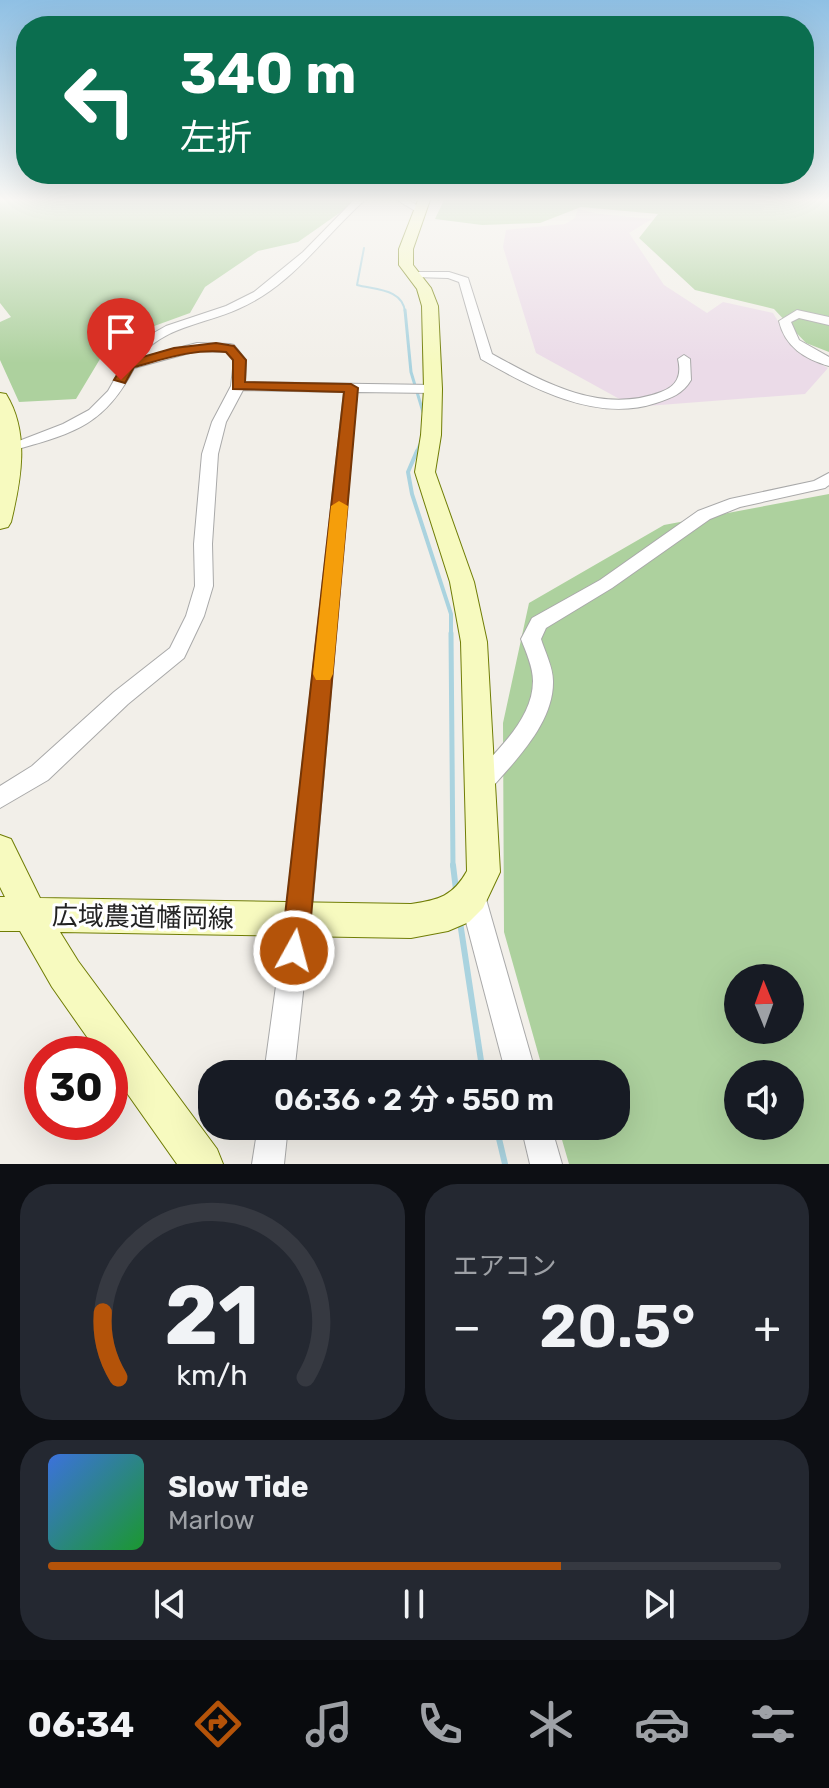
<!DOCTYPE html>
<html lang="ja">
<meta charset="utf-8">
<style>
body{margin:0;font-family:Rubik,"Noto Sans JP",sans-serif;background:#242831;color:#f1f3f6;height:100vh;display:flex;flex-direction:column;font-size:30px;white-space:nowrap}
*{box-sizing:border-box;margin:0}
p{font-size:26px;color:#9ea1a6}
.icon{flex:none;width:44px;height:44px;fill:none;stroke:currentColor;stroke-width:2;stroke-linecap:round;stroke-linejoin:round}
.map{position:relative;height:1164px;overflow:hidden}
.panel{display:flex;flex-direction:column;gap:20px;padding:20px;background:#0d0f14;flex:1}
.panel>*{flex:none}
.top-card{position:absolute;left:16px;top:16px;width:798px;height:168px;border-radius:32px;box-shadow:0 8px 32px #0002;background:#0b6e4f;color:#fff;overflow:hidden}
.needle{width:52px;rotate:359deg}
.controls{position:absolute;left:724px;top:964px;display:grid;gap:16px}
.controls a{display:grid;place-items:center;width:80px;height:80px;border-radius:50%;background:#171b24;box-shadow:0 8px 32px #0002;font-size:40px}
.speed{position:absolute;left:24px;top:1036px;display:flex;gap:16px;font-size:40px;font-weight:700;text-align:center}
.speed>*{display:grid;place-content:center;width:104px;height:104px;border-radius:50%;background:#171b24;box-shadow:0 8px 32px #0002;line-height:1}
.speed .limit{border:12px solid #d22;background:#fff;color:#111}
.pin{position:absolute;display:grid;place-items:center;width:68px;height:68px;color:#fff;margin:-82px -34px;border-radius:50% 50% 50% 0;rotate:-45deg;box-shadow:0 0 8px #0007}
.pin .icon{rotate:45deg}
.me{position:absolute;width:88px;margin:-44px;rotate:7deg;stroke-linejoin:round;filter:drop-shadow(0 0 6px #0008)}
.turn{display:flex;align-items:center;gap:28px;height:168px;padding:0 32px;font-size:36px}
.turn .icon{width:104px;height:104px;stroke-width:2.5}
.turn b{display:block;font-size:56px;line-height:68px}
.big{font-size:60px;font-weight:600;line-height:1.1}
.panel .tile{flex:1;display:flex;flex-direction:column;justify-content:center;gap:12px;min-width:0;padding:0 28px;border-radius:32px;background:#242831}
.panel .dial{align-items:center;gap:0}
.dial svg{height:208px;overflow:visible;fill:none;stroke:#363941;stroke-width:7;stroke-linecap:round;text-anchor:middle}
.dial text{fill:#f1f3f6;stroke:none}
.song{display:flex;align-items:center;gap:24px}
.cover{width:96px;height:96px;border-radius:12px;background:linear-gradient(135deg,hsl(220 70% 55%),hsl(130 70% 35%))}
.played{height:8px;border-radius:4px;background:linear-gradient(90deg,#b45309 70%,#363941 70%)}
.keys{display:flex;justify-content:space-around;direction:ltr}
.heat{display:flex;justify-content:space-between;align-items:center;font-size:44px;direction:ltr}
.panel .tiles{flex:1;display:grid;gap:20px;grid-template-columns:1fr 1fr}
.tile:last-child{grid-column:span 2}
.trip{position:absolute;left:198px;top:1060px;width:432px;height:80px;border-radius:32px;background:#171b24;box-shadow:0 8px 32px #0002;font-weight:600;line-height:80px;text-align:center}
.tabs{display:flex;height:128px;justify-content:space-around;align-items:center;background:#090b0e;color:#9ea1a6}
.tabs .icon{width:56px;height:56px}
.tabs .on{color:#b45309}
.tabs b{font-size:36px;color:#f1f3f6}
.map>svg:first-child{display:block}
.industrial{fill:#ebdbe8}
.forest{fill:#add19e;fill-rule:evenodd}
.lines{fill:none;stroke-linecap:round;stroke-linejoin:round}
.stream-far4{stroke:#aad3df;stroke-width:2}
.stream-far3{stroke:#aad3df;stroke-width:3}
.stream-far2{stroke:#aad3df;stroke-width:4}
.stream-far1{stroke:#aad3df;stroke-width:5}
.stream{stroke:#aad3df;stroke-width:6}
.street-casing{stroke:#a9a9a9;stroke-width:2}
.secondary-casing{stroke:#707d05;stroke-width:2}
.street{fill:#fff;fill-rule:evenodd}
.secondary{fill:#f7fabf;fill-rule:evenodd}
.route{fill:#b45309;stroke:#753606;stroke-width:2}
.slow{fill:#f59e0b}
.labels{text-anchor:middle;stroke-width:6;stroke-linejoin:round;paint-order:stroke}
.near-street-label{font-size:26px;fill:#222;stroke:#fff}
</style>
<div class="map">
<svg width="829" height="1164" viewBox="0 0 829 1164">
<rect width="100%" height="100%" fill="#f2efe9"/>
<polygon class="industrial" points="578,209 600,214 652,219 629,233 664,285 707,313 723,302 773,313 797,352 828,368 805,394 634,407 536,353 503,247 506,230 565,224 575,218"/>
<g class="forest">
<polygon points="0,200 358,200 298,242 258,251 205,287 190,313 146,329 103,354 76,399 19,402 0,360 0,322 11,317 0,303"/>
<polygon points="444,200 829,200 829,352 806,343 774,309 695,290 639,238 658,214 581,207 540,223 482,225 435,219"/>
<path d="M829,494v670h-260l-11,-38h58v-52h-72l-40,-142 -1,-209 26,-120 135,-78zM738,978h52v52h-52zM738,1074h52v52h-52z"/>
</g>
<g class="lines">
<path class="stream-far4" d="M364,248l-7,37c19,5 46,4 48,27"/>
<g class="stream-far3">
<polyline points="405,310 411,372 423,412"/>
<polyline points="416,453 420,444"/>
</g>
<polyline class="stream-far2" points="417,451 408,472 412,494 451,614 451,635"/>
<polyline class="stream-far1" points="451,633 453,867"/>
<g class="stream">
<polyline points="453,865 456,890"/>
<polyline points="460,922 483,1074"/>
<polyline points="496,1126 505,1164"/>
</g>
<g class="street-casing">
<g id="street">
<path d="M354,200h11c-42,37 -73,86 -127,109 -33,15 -76,18 -99,49l58,-15 33,1 4,1 12,15 -1,22 188,3 7,4 -7,4 -76,-1 -46,528 -17,154h-30l21,-154 59,-528 -101,-2 -17,32 -8,32 -6,90 1,42 -9,30 -20,42 -56,46 -80,76 -48,28v-22l32,-20 82,-74 56,-44 16,-32 9,-30 -1,-42 8,-90 10,-32 19,-36 3,-26 -8,-8 -29,-1 -63,17c-28,55 -58,65 -116,81h-10l-2,-3 57,-22 26,-14 19,-19 18,-32 17,-20 23,-13 60,-20 28,-14 49,-40z"/>
<polygon points="397,200 408,200 425,210 417,212"/>
<path d="M410,272h39l19,6 24,76c51,28 109,61 169,38 16,-6 21,-16 17,-33l6,-4 6,4 1,21c-8,14 -20,18 -35,23 -60,20 -124,-15 -175,-44l-22,-77 -11,-4 -34,-1 -4,-1z"/>
<path d="M797,310l32,7v8l-30,-7 -8,4 8,18 30,17v9c-24,-7 -44,-19 -50,-45z"/>
<path d="M829,473v12l-4,3 -85,19 -30,12 -98,69 -66,40 -5,11c4,13 12,28 12,42 1,43 -40,82 -66,112l-8,3 -8,-3 -3,-7 3,-7c24,-27 62,-59 62,-98 0,-14 -7,-29 -12,-42l11,-21 68,-38 98,-69 32,-12 84,-18z"/>
<polygon points="473,887 482,890 486,899 536,1074 506,1074 460,899 464,890"/>
<polygon points="258,1126 288,1126 284,1164 252,1164"/>
<polygon points="521,1126 551,1126 562,1164 530,1164"/>
</g>
</g>
<g class="secondary-casing">
<g id="secondary">
<path d="M418,200h12l-17,49v16l18,23 7,18 4,83 -1,46 -6,37 39,110 13,60 13,230 -17,36 -14,14 -21,9 -37,7 -351,-6 18,29 139,188 6,15h-46l-67,-95v-15h-11l-47,-67 -32,-56h-20v-34h5l-5,-10v-52l11,4 29,59 371,6c28,-4 42,-8 56,-33l-6,-229 -11,-60 -35,-110 6,-37 3,-46 -2,-83 -5,-17 -18,-24v-16z"/>
<path d="M0,393l6,1c24,39 15,86 5,128l-3,5 -8,2z"/>
</g>
</g>
<use href="#street" class="street"/>
<use href="#secondary" class="secondary"/>
</g>
<linearGradient id="sky" x2="0" y2="1"><stop stop-color="#8fc0e4"/><stop offset="0.55" stop-color="#f9f8f5"/><stop offset="1" stop-color="#f9f8f5" stop-opacity="0"/></linearGradient>
<rect width="829" height="363" fill="url(#sky)"/>
<path class="route" d="M216,343l18,3 12,14 -1,22 106,2 7,4 -50,563 -4,9 -10,4 -9,-4 -4,-9 63,-559 -111,-3v-29l-7,-8c-31,-4 -62,7 -92,15l-9,16 -11,-3 11,-18 49,-14z"/>
<polygon class="slow" points="339,501 348,506 333,674 330,680 316,680 313,674 331,506"/>
<g class="labels">
<g class="near-street-label">
<text transform="translate(143 917) rotate(1)" y="9">広域農道幡岡線</text>
</g>
</g>
</svg>
<div class="controls">
<a><svg class="needle" viewBox="-14 -14 28 28"><path d="M0-13l5 13h-10z" fill="#e53935"/><path d="M0 13l5-13h-10z" fill="#9ea1a6"/></svg></a>
<a><svg class="icon" aria-label="sound" viewBox="0 0 24 24"><path d="M4 9h4l5-4v14l-5-4H4zM17 9q2 3 0 6"/></svg></a>
</div>
<div class="speed"><div class="limit">30</div></div>
<div class="pin" style="left:121px;top:380px;background:#d93025"><svg class="icon" aria-label="arrive" viewBox="0 0 24 24"><path d="M6 21V4h12l-3 4 3 4H6"/></svg></div>
<svg class="me" style="left:294px;top:951px" viewBox="-20 -20 40 40"><circle r="17" fill="#b45309" stroke="#fff" stroke-width="3"/><path d="M0-11L8 9 0 5-8 9z" fill="#fff"/></svg>
<div class="trip">06:36 · 2 分 · 550 m</div>
<div class="top-card">
<div class="turn"><svg class="icon" aria-label="left" viewBox="0 0 24 24"><path d="M17 20v-9H6M10 6l-5 5 5 5"/></svg><div><b>340 m</b>左折</div></div>
</div>
</div>
<section class="panel">
<div class="tiles">
<div class="tile dial"><svg viewBox="0 0 100 80">
<path d="M14 69A42 42 0 1 1 86 69"/>
<path d="M14 69A42 42 0 0 1 8 44" stroke="#b45309"/>
<text x="50" y="56" font-size="32" font-weight="700">21</text>
<text x="50" y="72" font-size="11">km/h</text>
</svg></div>
<div class="tile"><p>エアコン</p>
<div class="heat"><a>−</a><b class="big">20.5°</b><a>+</a></div>
</div>
<div class="tile">
<div class="song"><i class="cover"></i><div><b>Slow Tide</b><p>Marlow</p></div></div>
<div class="played"></div>
<div class="keys"><svg class="icon" aria-label="previous" viewBox="0 0 24 24"><path d="M18 5L8 12l10 7zM5 5v14"/></svg><svg class="icon" aria-label="pause" viewBox="0 0 24 24"><path d="M8 5v14M16 5v14"/></svg><svg class="icon" aria-label="next" viewBox="0 0 24 24"><path d="M6 5l10 7-10 7zM19 5v14"/></svg></div>
</div>
</div>
</section>
<nav class="tabs">
<b>06:34</b>
<svg class="icon on" aria-label="directions" viewBox="0 0 24 24"><path d="M12 3l9 9-9 9-9-9zM9 14v-3h6M13 9l2 2-2 2"/></svg>
<svg class="icon" aria-label="music" viewBox="0 0 24 24"><path d="M9 18V5l10-2v13"/><circle cx="6" cy="18" r="3"/><circle cx="16" cy="16" r="3"/></svg>
<svg class="icon" aria-label="phone" viewBox="0 0 24 24"><path d="M5 4h4l2 5-3 2q2 4 5 5l2-3 5 2v4C11 20 4 13 5 4z"/></svg>
<svg class="icon" aria-label="climate" viewBox="0 0 24 24"><path d="M12 3v18M4 7l16 10M4 17L20 7"/></svg>
<svg class="icon" aria-label="car" viewBox="0 0 24 24"><path d="M5 17H2v-5l4-1 3-4h7l3 4 3 1v5h-3M9 17h6M6 11h13"/><circle cx="7" cy="17" r="2"/><circle cx="17" cy="17" r="2"/></svg>
<svg class="icon" aria-label="filters" viewBox="0 0 24 24"><path d="M4 7h16M4 17h16"/><circle cx="9" cy="7" r="2"/><circle cx="15" cy="17" r="2"/></svg>
</nav>
